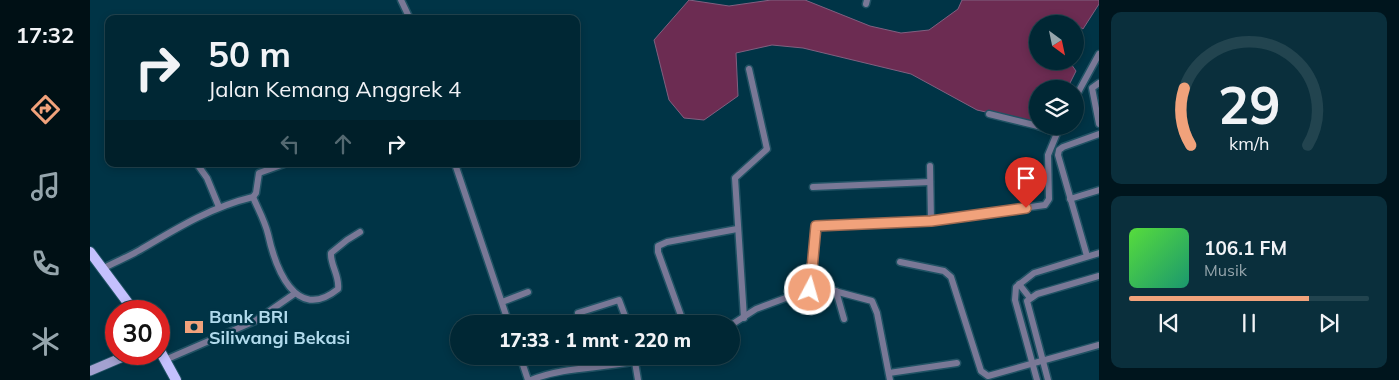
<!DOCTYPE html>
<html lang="id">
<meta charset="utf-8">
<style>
body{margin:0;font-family:Mulish,sans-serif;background:#0a2f3c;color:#f1f3f6;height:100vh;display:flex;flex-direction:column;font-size:19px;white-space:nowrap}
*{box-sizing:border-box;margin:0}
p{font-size:16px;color:#95a5ac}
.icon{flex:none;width:28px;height:28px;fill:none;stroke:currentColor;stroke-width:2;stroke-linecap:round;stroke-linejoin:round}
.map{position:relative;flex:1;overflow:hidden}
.side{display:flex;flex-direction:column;gap:12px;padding:12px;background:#00151d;width:300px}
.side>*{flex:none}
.top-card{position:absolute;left:15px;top:15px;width:475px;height:152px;border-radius:10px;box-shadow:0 2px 8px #0003,0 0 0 1px #22444f;background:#002734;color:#f1f3f6;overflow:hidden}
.needle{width:32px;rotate:147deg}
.buttons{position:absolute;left:939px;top:15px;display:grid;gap:10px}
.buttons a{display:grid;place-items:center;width:55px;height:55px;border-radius:50%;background:#002734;box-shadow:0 2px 8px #0003,0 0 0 1px #22444f;font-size:25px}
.speed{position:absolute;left:15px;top:300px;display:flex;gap:10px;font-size:25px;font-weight:700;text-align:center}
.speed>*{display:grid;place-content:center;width:65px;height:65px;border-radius:50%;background:#002734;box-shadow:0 2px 8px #0003,0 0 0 1px #22444f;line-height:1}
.speed .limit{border:8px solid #d22;background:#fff;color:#111}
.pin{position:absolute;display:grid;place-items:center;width:42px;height:42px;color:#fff;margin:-51px -21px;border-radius:50% 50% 50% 0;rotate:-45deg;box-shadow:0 0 5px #0007}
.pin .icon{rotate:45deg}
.me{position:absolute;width:55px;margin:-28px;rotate:6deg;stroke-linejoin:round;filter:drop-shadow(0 0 4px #0008)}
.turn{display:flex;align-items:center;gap:18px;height:105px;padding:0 20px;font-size:22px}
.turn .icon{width:65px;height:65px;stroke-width:2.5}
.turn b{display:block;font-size:35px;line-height:42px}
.lanes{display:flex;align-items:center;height:48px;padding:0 20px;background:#0003;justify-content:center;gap:25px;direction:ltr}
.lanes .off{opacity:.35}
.side .widget{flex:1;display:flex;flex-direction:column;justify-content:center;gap:8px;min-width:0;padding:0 18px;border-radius:10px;background:#0a2f3c}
.side .dial{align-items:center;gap:0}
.dial svg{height:130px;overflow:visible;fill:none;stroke:#22444f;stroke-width:7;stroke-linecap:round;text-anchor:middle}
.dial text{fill:#f1f3f6;stroke:none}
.song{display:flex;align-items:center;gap:15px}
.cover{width:60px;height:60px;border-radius:8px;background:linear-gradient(135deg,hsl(110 70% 55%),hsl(160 70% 35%))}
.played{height:5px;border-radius:2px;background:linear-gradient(90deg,#f1a27b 75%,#22444f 75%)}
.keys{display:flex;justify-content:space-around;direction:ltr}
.trip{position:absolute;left:360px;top:315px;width:290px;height:50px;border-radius:25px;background:#002734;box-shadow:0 2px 8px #0003,0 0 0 1px #22444f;font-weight:800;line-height:50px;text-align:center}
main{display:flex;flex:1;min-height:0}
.tab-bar{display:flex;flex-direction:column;width:90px;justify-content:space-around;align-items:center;background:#001015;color:#95a5ac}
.tab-bar .icon{width:35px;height:35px}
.tab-bar .active{color:#f1a27b}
.tab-bar b{font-size:22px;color:#f1f3f6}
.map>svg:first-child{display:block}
.water{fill:#6c2c52;stroke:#806080}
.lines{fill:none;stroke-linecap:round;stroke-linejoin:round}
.street-casing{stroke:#205264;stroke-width:9}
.secondary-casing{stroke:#205264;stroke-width:11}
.primary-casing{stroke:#205264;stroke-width:12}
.street{stroke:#797896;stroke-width:6}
.secondary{stroke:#a3a1d0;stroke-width:9}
.primary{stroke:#c4c0fe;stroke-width:10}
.route-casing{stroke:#9d6950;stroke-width:12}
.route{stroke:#f1a27b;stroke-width:9}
.labels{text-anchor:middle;stroke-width:5;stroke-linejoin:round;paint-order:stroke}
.poi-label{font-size:18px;font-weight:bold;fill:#b0daec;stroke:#003446;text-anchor:start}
</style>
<main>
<nav class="tab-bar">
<b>17:32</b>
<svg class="icon active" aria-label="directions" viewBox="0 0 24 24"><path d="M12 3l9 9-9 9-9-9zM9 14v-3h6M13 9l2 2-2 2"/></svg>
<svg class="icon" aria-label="music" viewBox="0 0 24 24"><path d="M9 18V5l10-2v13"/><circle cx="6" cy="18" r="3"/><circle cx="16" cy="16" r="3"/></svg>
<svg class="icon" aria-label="phone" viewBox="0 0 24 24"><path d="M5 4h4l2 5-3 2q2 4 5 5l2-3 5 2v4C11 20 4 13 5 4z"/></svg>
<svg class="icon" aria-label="climate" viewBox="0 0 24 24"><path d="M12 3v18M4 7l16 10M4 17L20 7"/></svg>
</nav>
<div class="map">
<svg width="1009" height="380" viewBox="0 0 1009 380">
<rect width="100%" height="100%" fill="#003446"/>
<polygon class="water" points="599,0 639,6 681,0 715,0 780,26 811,33 839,30 868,9 872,0 1009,0 1009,4 993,29 985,24 948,24 948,61 979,61 986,71 977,89 948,89 947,124 887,110 821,74 713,48 682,45 646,53 648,96 614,120 594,118 579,100 564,40"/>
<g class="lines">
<g class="street-casing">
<g id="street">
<polyline points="311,0 320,19"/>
<polyline points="776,4 777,0"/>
<polyline points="1009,83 1002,88 1009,124"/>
<polyline points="985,98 1009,54"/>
<polyline points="899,114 948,126"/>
<polyline points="948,126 967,133"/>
<polyline points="107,164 117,178 129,207"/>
<polyline points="365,164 419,324"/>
<polyline points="840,166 841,221"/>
<polyline points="723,187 840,182"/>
<path d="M163,197c5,12 12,24 15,37 7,32 27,90 70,55 2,-13 -8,-24 -7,-36l16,-13 13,-8"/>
<polyline points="980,199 1009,190"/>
<polyline points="997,256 968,155 969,150 973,147 1009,134"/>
<polyline points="810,262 854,271 861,277 891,371 898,376 1009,345"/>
<path d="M12,269c13,-7 26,-12 38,-19 37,-22 71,-43 113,-53l3,-4 3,-20 25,-9"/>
<polyline points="929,284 940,298"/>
<polyline points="722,285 782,301 787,313 800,380"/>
<polyline points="746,291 754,319"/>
<polyline points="412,302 438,292"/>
<polyline points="488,313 529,300 538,324"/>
<polyline points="654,318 645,178 677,149 659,69"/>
<polyline points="594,324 568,252 568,246 577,242 647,229"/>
<polyline points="641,325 666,309 720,289 726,226 841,221 955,205 959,199 958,155 970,126"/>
<polyline points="430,356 438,380"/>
<polyline points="75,360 165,321 204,294"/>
<polyline points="545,362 548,380"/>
<polyline points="799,373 867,363"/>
<path d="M441,380c39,-16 84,-10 125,-24"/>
<polyline points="947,380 925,300 926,287 944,273 1009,253"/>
<polyline points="958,380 937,301 947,294 1009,276"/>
</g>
</g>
<g class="secondary-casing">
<polyline id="secondary" points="0,371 40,354"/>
</g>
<g class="primary-casing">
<g id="primary">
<polyline points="0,252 44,311"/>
<polyline points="69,349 86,380"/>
</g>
</g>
<use href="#street" class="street"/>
<use href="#secondary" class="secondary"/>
<use href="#primary" class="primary"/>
</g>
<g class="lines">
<g class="route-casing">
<polyline id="route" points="720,290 726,226 841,221 936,208"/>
</g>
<use href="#route" class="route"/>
</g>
<defs>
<g id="bank-bare" transform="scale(1.5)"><path d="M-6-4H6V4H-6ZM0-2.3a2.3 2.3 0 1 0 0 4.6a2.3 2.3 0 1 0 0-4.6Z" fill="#f1a27b" stroke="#003446" stroke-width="2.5" paint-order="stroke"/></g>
</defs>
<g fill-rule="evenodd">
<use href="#bank-bare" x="104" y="327"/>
</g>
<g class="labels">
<g class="poi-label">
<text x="119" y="323">Bank BRI<tspan x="119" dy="21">Siliwangi Bekasi</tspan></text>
</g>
</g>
</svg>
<div class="buttons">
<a><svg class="needle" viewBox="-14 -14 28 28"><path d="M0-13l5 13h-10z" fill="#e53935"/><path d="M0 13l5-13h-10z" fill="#95a5ac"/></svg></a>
<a><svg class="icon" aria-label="layers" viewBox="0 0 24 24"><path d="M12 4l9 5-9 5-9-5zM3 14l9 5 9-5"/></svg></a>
</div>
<div class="speed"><div class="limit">30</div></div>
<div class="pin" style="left:936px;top:208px;background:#d93025"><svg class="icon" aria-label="arrive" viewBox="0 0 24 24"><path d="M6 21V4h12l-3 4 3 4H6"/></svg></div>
<svg class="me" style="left:720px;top:290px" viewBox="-20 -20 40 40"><circle r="17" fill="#f1a27b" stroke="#fff" stroke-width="3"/><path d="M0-11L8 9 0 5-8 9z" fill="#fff"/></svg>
<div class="trip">17:33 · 1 mnt · 220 m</div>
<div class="top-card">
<div class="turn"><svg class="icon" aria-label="right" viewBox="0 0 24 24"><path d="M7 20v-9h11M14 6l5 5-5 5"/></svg><div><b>50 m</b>Jalan Kemang Anggrek 4</div></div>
<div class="lanes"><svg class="icon off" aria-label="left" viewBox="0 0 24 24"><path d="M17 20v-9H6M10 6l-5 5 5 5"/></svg><svg class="icon off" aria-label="ahead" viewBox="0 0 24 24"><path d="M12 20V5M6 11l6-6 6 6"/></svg><svg class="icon" aria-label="right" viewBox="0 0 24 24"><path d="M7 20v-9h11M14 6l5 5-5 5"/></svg></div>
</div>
</div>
<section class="side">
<div class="widget dial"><svg viewBox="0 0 100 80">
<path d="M14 69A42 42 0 1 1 86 69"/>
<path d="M14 69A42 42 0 0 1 10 34" stroke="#f1a27b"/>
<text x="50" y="56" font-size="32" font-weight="700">29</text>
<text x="50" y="72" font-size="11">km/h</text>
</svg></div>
<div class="widget">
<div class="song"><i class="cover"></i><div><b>106.1 FM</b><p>Musik</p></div></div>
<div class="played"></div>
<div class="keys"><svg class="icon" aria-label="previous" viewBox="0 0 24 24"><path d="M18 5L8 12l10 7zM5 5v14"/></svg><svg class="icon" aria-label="pause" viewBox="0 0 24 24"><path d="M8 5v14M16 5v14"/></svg><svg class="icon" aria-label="next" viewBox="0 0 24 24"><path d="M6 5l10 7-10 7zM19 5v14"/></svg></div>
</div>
</section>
</main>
